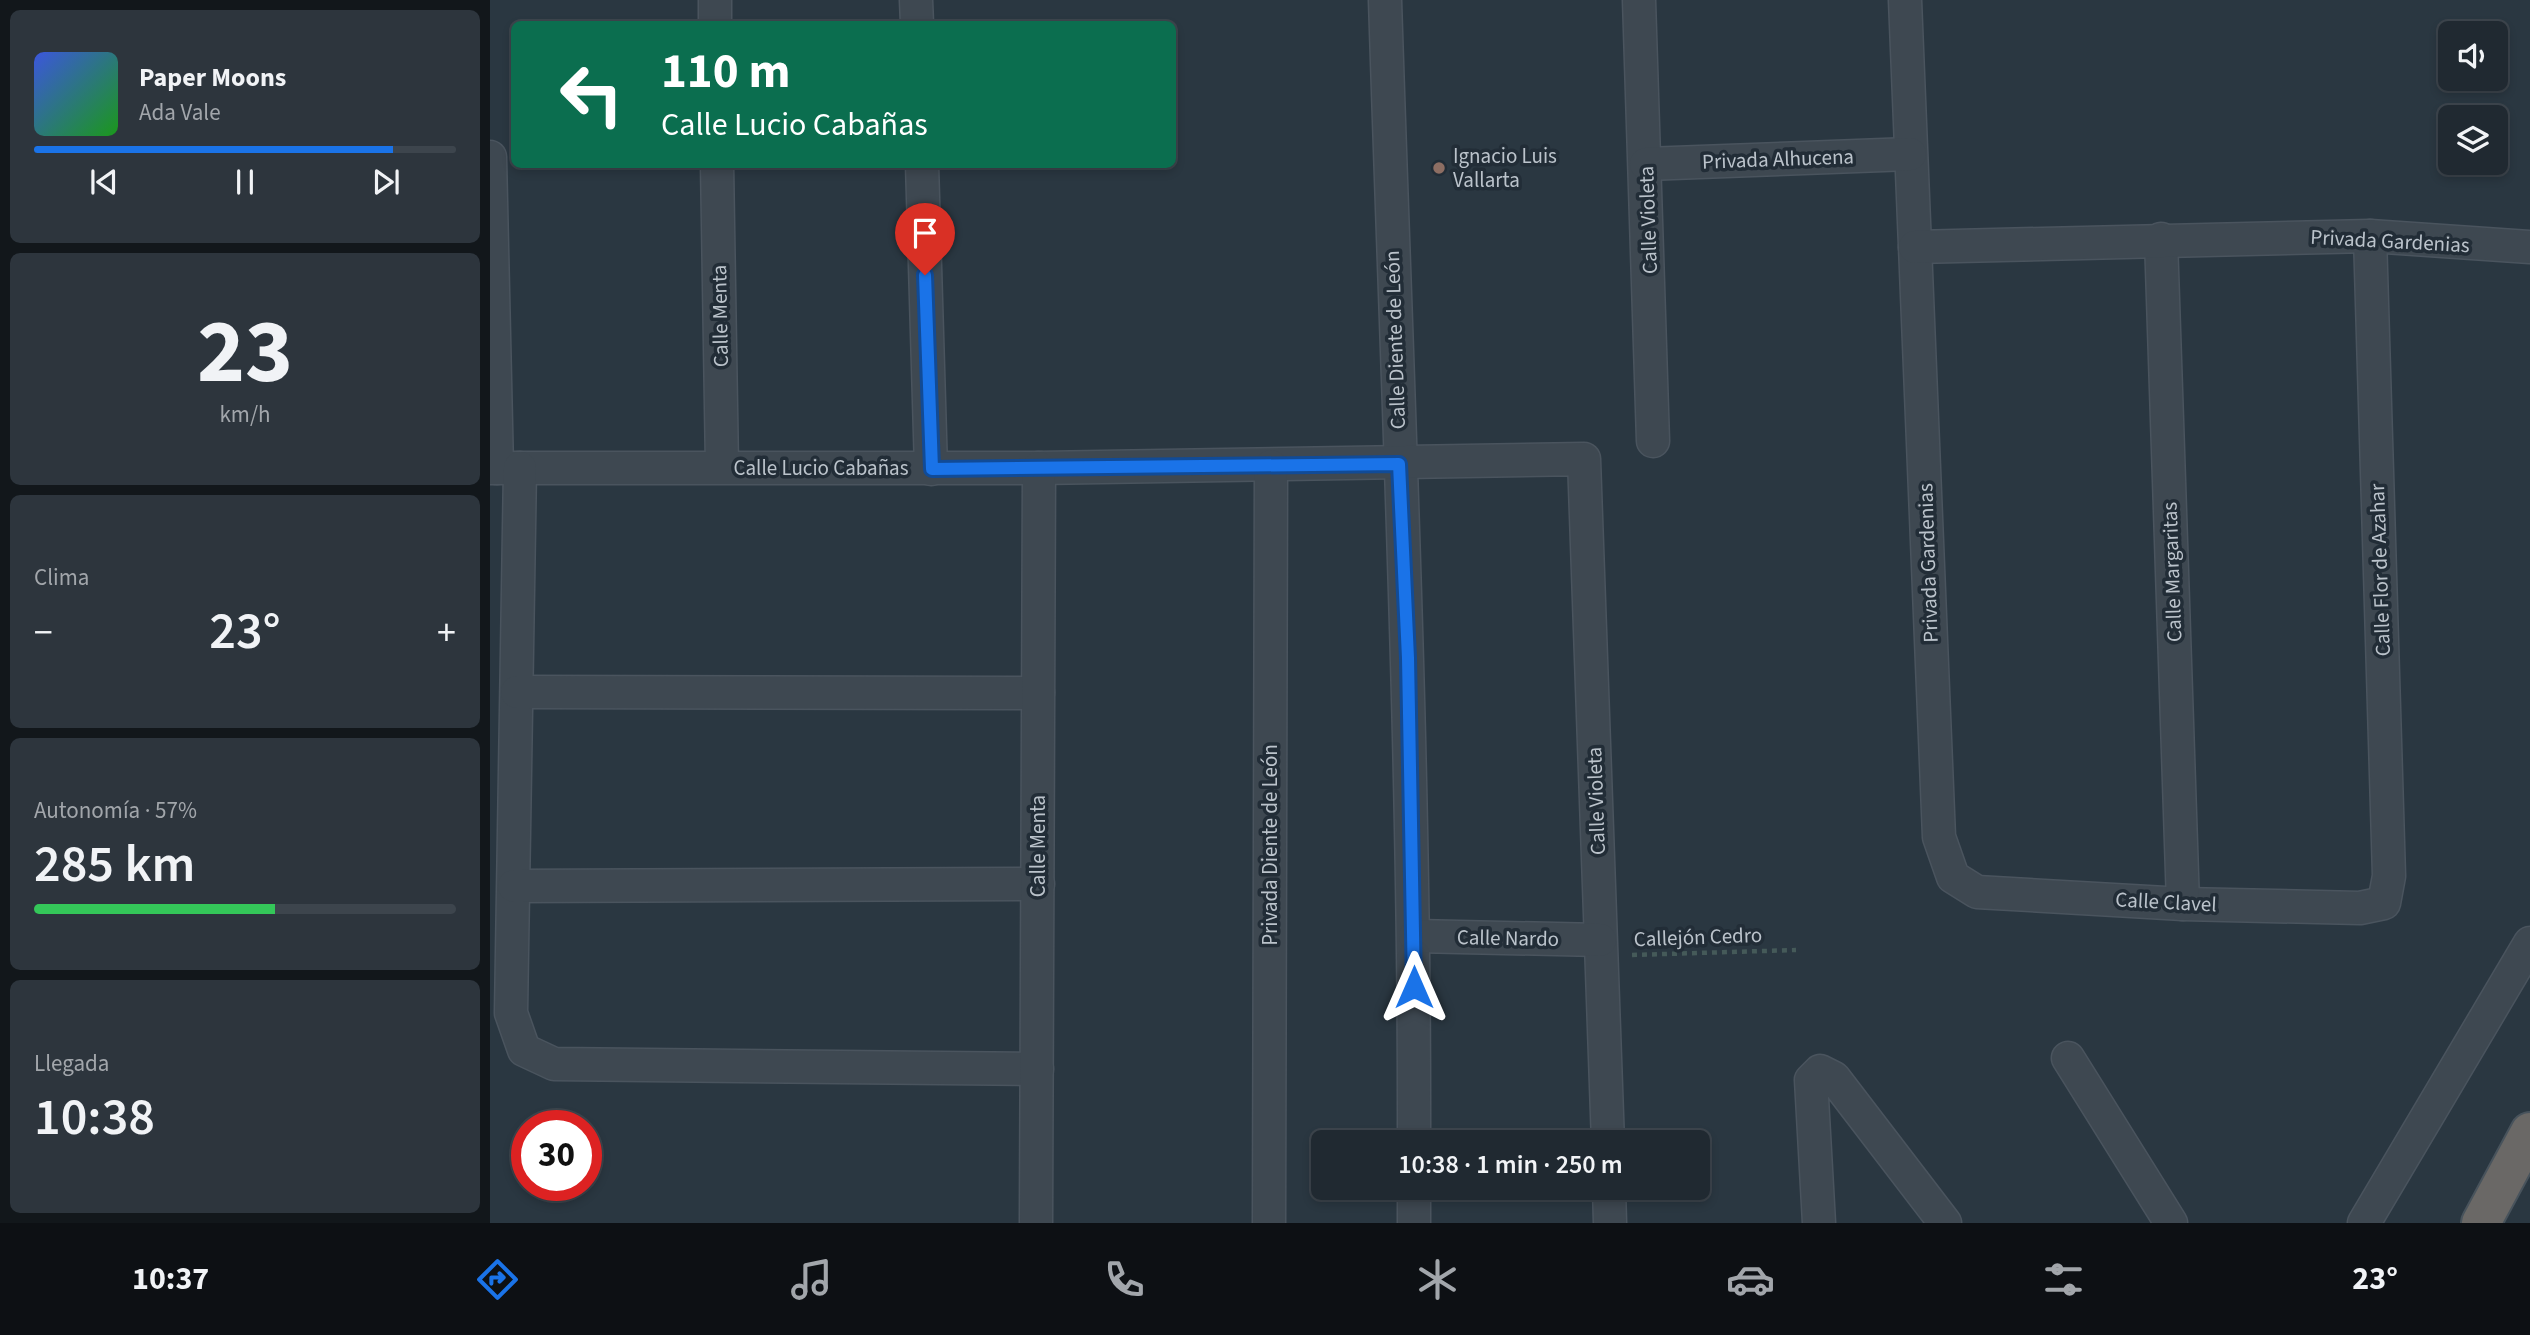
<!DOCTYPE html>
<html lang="es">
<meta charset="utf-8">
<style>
body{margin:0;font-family:"Source Sans 3",sans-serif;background:#2d353d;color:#f1f3f6;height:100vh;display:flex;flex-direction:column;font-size:26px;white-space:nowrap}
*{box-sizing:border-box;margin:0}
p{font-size:23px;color:#a2a6ab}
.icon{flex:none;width:38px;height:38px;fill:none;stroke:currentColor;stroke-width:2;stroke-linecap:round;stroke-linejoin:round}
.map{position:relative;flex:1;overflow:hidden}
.details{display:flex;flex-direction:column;gap:10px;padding:10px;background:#12171b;width:490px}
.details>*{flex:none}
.hud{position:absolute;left:21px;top:21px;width:665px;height:147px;border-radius:10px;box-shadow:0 4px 10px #0003,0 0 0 2px #3d454d;background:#0b6e4f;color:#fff;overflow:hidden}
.tools{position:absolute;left:1948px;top:21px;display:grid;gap:14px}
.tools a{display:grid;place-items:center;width:70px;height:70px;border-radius:10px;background:#202931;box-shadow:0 4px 10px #0003,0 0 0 2px #3d454d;font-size:35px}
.speed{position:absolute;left:21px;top:1110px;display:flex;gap:14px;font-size:35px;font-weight:700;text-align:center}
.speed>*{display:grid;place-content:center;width:91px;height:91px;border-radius:50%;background:#202931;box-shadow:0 4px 10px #0003,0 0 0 2px #3d454d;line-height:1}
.speed .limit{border:10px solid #d22;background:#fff;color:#111}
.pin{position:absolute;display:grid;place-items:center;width:60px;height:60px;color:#fff;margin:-72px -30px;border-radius:50% 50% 50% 0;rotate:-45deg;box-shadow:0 0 7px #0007}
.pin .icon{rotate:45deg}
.me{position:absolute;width:77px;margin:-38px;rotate:0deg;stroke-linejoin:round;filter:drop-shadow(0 0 5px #0008)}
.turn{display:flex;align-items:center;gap:24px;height:147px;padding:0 35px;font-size:32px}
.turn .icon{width:91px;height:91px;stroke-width:2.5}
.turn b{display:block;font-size:49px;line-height:60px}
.big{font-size:52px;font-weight:600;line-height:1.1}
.details .tile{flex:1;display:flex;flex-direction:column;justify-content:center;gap:10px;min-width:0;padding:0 24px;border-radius:10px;background:#2d353d}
.details .dial{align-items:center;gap:0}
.dial b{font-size:91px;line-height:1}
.song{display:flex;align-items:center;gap:21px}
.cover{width:84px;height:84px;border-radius:10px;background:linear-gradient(135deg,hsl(230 70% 55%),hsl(120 70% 35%))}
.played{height:7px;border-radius:4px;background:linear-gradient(90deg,#1a73e8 85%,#3d454d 85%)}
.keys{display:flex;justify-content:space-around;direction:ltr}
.heat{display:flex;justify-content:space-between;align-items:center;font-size:38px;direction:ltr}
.charge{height:10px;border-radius:5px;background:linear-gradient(90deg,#34c759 57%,#3d454d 0)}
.trip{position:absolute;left:821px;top:1130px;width:399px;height:70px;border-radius:10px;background:#202931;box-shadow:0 4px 10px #0003,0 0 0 2px #3d454d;font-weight:600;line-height:70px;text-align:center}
.tabs{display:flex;height:112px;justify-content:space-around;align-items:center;background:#0d1014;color:#a2a6ab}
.tabs .icon{width:49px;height:49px}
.tabs .on{color:#1a73e8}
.tabs b{font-size:32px;color:#f1f3f6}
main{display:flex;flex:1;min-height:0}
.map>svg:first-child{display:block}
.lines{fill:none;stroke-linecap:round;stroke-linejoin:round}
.minor-casing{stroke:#4a545e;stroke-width:35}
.trunk-casing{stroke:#48535c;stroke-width:42}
.path{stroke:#455a59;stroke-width:4.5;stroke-dasharray:5 5;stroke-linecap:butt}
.minor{stroke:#3e4851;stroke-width:32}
.trunk{stroke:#6a6866;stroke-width:38}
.route-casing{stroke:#114b97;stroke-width:18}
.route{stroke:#1a73e8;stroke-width:12}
.education-dot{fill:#8d6e63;stroke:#222d37;stroke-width:2.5}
.labels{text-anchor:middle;stroke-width:7;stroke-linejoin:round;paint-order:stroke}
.poi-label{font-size:21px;fill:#bbc3cb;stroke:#222d37;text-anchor:start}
.street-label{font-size:21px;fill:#bbc3cb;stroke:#222d37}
</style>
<main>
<section class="details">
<div class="tile">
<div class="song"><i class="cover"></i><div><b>Paper Moons</b><p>Ada Vale</p></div></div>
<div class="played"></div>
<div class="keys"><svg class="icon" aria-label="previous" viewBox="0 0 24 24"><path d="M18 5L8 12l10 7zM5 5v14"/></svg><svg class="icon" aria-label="pause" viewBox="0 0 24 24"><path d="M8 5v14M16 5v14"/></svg><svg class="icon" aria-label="next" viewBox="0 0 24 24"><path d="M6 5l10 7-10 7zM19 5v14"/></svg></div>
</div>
<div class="tile dial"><b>23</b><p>km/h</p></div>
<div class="tile"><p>Clima</p>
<div class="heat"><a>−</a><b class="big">23°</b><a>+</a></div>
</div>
<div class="tile"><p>Autonomía · 57%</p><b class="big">285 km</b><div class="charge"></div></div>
<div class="tile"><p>Llegada</p><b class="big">10:38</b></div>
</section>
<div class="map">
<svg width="2040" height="1223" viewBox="0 0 2040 1223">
<rect width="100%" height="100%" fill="#2a3741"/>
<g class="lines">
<g class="minor-casing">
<g id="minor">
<polyline points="225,0 225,24"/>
<polyline points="426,0 427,24"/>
<path d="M895,0c12,381 30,762 29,1143"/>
<polyline points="1149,0 1163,441"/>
<polyline points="1415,0 1449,837 1463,877 1487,892 1693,904 1870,908 1894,903 1899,876 1880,236"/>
<polyline points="0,157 7,468"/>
<polyline points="227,164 232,467"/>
<polyline points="432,164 441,469"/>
<polyline points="1156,164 1420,154"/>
<polyline points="1671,239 1693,904"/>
<polyline points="1425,247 1880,236 2040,247"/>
<polyline points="0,468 549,468 1094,459 1118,1143"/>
<polyline points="30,468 21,1013 34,1050 64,1064 547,1069"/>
<polyline points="27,692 548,693"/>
<polyline points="24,886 548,884"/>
<polyline points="925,936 1110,940"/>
<polyline points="1578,1058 1681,1223"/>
<polyline points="1119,1188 1120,1223"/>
<polyline points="546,1223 549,468"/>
<polyline points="779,1223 781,466"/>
<polyline points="924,1223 924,1188"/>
<polyline points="1329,1223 1321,1080 1330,1071 1344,1078 1455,1223"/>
<polyline points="1874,1223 2040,943"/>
</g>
</g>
<g class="trunk-casing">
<polyline id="trunk" points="1991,1223 2040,1132"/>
</g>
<polyline class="path" points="1142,955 1306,950"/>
<use href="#minor" class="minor"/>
<use href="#trunk" class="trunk"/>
</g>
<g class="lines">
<g class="route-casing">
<polyline id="route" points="435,275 442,469 909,464 918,658 924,987"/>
</g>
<use href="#route" class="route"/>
</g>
<circle class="education-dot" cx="949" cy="168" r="7"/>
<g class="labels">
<g class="poi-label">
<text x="963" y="163">Ignacio Luis<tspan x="963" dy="24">Vallarta</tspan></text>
</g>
<g class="street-label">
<text transform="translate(1288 159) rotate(-2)" y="7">Privada Alhucena</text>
<text transform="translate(1158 220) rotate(-92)" y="7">Calle Violeta</text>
<text transform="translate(1900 241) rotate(3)" y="7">Privada Gardenias</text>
<text transform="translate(230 316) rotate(-91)" y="7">Calle Menta</text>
<text transform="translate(905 340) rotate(-92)" y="7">Calle Diente de León</text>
<text x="331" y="475">Calle Lucio Cabañas</text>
<text transform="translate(1438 563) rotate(-92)" y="7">Privada Gardenias</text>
<text transform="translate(1890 570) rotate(-92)" y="7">Calle Flor de Azahar</text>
<text transform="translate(1682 572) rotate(-92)" y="7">Calle Margaritas</text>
<text transform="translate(1106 801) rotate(-92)" y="7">Calle Violeta</text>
<text transform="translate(780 845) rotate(-90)" y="7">Privada Diente de León</text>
<text transform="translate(548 846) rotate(-90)" y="7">Calle Menta</text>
<text transform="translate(1676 902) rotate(3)" y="7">Calle Clavel</text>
<text transform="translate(1208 937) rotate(-2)" y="7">Callejón Cedro</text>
<text transform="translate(1018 938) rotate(1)" y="7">Calle Nardo</text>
</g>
</g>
</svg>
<div class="tools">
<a><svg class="icon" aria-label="sound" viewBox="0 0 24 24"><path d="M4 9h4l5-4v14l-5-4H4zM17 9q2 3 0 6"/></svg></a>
<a><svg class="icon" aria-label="layers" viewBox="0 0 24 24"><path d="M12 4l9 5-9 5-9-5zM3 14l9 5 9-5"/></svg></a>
</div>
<div class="speed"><div class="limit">30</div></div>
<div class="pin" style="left:435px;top:275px;background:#d93025"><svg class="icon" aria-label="arrive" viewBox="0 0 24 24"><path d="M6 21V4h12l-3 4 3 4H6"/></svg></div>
<svg class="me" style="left:924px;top:987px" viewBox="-20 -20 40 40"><path d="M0-17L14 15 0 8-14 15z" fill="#1a73e8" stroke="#fff" stroke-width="4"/></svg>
<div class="trip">10:38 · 1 min · 250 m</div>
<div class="hud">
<div class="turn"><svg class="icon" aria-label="left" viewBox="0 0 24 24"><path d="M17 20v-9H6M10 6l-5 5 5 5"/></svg><div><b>110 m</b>Calle Lucio Cabañas</div></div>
</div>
</div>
</main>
<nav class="tabs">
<b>10:37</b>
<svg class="icon on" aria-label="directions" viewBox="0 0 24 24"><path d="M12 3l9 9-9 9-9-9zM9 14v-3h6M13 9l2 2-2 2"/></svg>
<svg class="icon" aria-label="music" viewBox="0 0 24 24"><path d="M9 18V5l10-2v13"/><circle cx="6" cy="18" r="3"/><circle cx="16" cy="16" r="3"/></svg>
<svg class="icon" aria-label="phone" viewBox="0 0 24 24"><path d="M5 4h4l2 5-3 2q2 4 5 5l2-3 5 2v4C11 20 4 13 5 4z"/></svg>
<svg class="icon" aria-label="climate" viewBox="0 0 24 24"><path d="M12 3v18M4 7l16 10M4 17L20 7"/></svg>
<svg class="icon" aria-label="car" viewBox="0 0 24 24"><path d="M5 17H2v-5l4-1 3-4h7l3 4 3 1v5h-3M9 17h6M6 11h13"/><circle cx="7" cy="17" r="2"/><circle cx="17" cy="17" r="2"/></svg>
<svg class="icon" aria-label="filters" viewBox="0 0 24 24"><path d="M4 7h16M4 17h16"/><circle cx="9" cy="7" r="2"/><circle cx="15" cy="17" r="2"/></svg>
<b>23°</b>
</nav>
